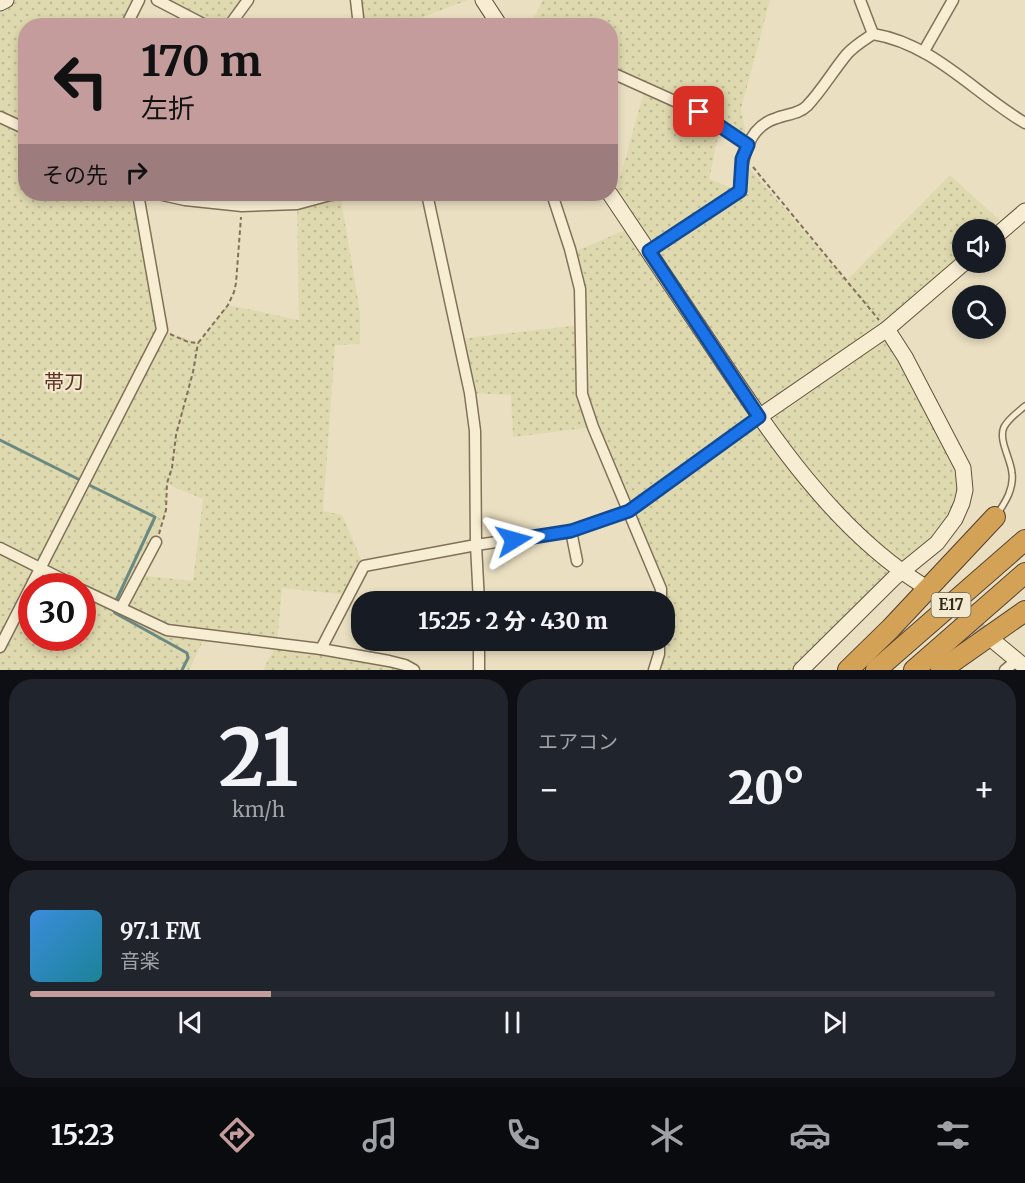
<!DOCTYPE html>
<html lang="ja">
<meta charset="utf-8">
<style>
body{margin:0;font-family:Merriweather,"Noto Sans JP",serif;background:#20242c;color:#f1f3f6;height:100vh;display:flex;flex-direction:column;font-size:22px;white-space:nowrap}
*{box-sizing:border-box;margin:0}
p{font-size:20px;color:#9ea1a6}
.icon{flex:none;width:33px;height:33px;fill:none;stroke:currentColor;stroke-width:2;stroke-linecap:round;stroke-linejoin:round}
.map{position:relative;height:670px;overflow:hidden}
.sheet{display:flex;flex-direction:column;gap:9px;padding:9px;background:#0d0f14;flex:1}
.sheet>*{flex:none}
.top-card{position:absolute;left:18px;top:18px;width:600px;height:183px;border-radius:24px;box-shadow:0 3px 9px #0003;background:#c49c9c;color:#111;overflow:hidden}
.controls{position:absolute;left:952px;top:219px;display:grid;gap:12px}
.controls a{display:grid;place-items:center;width:54px;height:54px;border-radius:50%;background:#171b24;box-shadow:0 3px 9px #0003;font-size:30px}
.speed{position:absolute;left:18px;top:573px;display:flex;gap:12px;font-size:30px;font-weight:700;text-align:center}
.speed>*{display:grid;place-content:center;width:78px;height:78px;border-radius:50%;background:#171b24;box-shadow:0 3px 9px #0003;line-height:1}
.speed .limit{border:9px solid #d22;background:#fff;color:#111}
.pin{position:absolute;display:grid;place-items:center;width:51px;height:51px;color:#fff;margin:-26px;border-radius:12px;box-shadow:0 3px 9px #0006}
.me{position:absolute;width:66px;margin:-33px;rotate:82deg;stroke-linejoin:round;filter:drop-shadow(0 0 4px #0008)}
.turn{display:flex;align-items:center;gap:21px;height:126px;padding:0 24px;font-size:27px}
.turn .icon{width:78px;height:78px;stroke-width:2.5}
.turn b{display:block;font-size:42px;line-height:51px}
.then{display:flex;align-items:center;height:57px;padding:0 24px;background:#0003;gap:12px;font-size:22px}
.big{font-size:45px;font-weight:800;line-height:1.1}
.sheet .card{flex:1;display:flex;flex-direction:column;justify-content:center;gap:9px;min-width:0;padding:0 21px;border-radius:24px;background:#20242c}
.sheet .dial{align-items:center;gap:0}
.dial b{font-size:78px;line-height:1}
.song{display:flex;align-items:center;gap:18px}
.cover{width:72px;height:72px;border-radius:9px;background:linear-gradient(135deg,hsl(210 70% 55%),hsl(190 70% 35%))}
.played{height:6px;border-radius:3px;background:linear-gradient(90deg,#c49c9c 25%,#363941 25%)}
.keys{display:flex;justify-content:space-around;direction:ltr}
.heat{display:flex;justify-content:space-between;align-items:center;font-size:33px;direction:ltr}
.sheet .tiles{flex:1;display:grid;gap:9px;grid-template-columns:1fr 1fr}
.card:last-child{grid-column:span 2}
.trip{position:absolute;left:351px;top:591px;width:324px;height:60px;border-radius:24px;background:#171b24;box-shadow:0 3px 9px #0003;font-weight:800;line-height:60px;text-align:center}
.tab-bar{display:flex;height:96px;justify-content:space-around;align-items:center;background:#090b0e;color:#9ea1a6}
.tab-bar .icon{width:42px;height:42px}
.tab-bar .selected{color:#c49c9c}
.tab-bar b{font-size:27px;color:#f1f3f6}
.map>svg:first-child{display:block}
.farmland{fill:url(#farmland-dots);fill-rule:evenodd}
.lines{fill:none;stroke-linecap:round;stroke-linejoin:round}
.stream{stroke:#6b8983;stroke-width:3}
.secondary-tunnel{stroke:#c5baa0;stroke-width:15;stroke-dasharray:15 8;stroke-linecap:butt}
.lane-casing{stroke:#82715a;stroke-width:8}
.street-casing{stroke:#82715a;stroke-width:13}
.secondary-casing{stroke:#63523d;stroke-width:17}
.highway-casing{stroke:#503f2e;stroke-width:22}
.path{stroke:#82715a;stroke-width:2;stroke-dasharray:4.5 3;stroke-linecap:butt}
.lane{stroke:#f6edd3;stroke-width:5}
.street{stroke:#f6edd3;stroke-width:10}
.secondary{stroke:#f6edd3;stroke-width:15}
.highway{stroke:#d4a256;stroke-width:20}
.route-casing{stroke:#114b97;stroke-width:15}
.route{stroke:#1a73e8;stroke-width:10}
.labels{text-anchor:middle;stroke-width:4.5;stroke-linejoin:round;paint-order:stroke}
.shield{fill:#f2e9cf;stroke:#6c6252;stroke-width:1.5}
.shield-label{font-size:15px;font-weight:bold;fill:#32281d}
.quarter-label{font-size:20px;fill:#5c2f20;stroke:#f2e9cf}
</style>
<div class="map">
<svg width="1025" height="670" viewBox="0 0 1025 670">
<defs>
<pattern id="farmland-dots" width="8" height="8" patternUnits="userSpaceOnUse" patternTransform="scale(1.5)"><rect width="8" height="8" fill="#dfd9af"/><path d="M2 2h.1M6 6h.1" fill="none" stroke="#c0ba96" stroke-width="1.8" stroke-linecap="round"/></pattern>
</defs>
<rect width="100%" height="100%" fill="#eadfc1"/>
<g class="farmland">
<path d="M6,0h132l-13,25 -99,1v168h112l24,136 36,13 30,-38 71,15 -2,-116 43,-10 20,118v32l-25,1 -12,166 19,4 22,51 -15,29 -67,-7 -5,55 137,27h-151l14,-26 -71,-10 -17,36h-189v-667zM167,484l36,15 -10,82 -54,-6 17,-33 10,-32zM32,586h50v52h-50z"/>
<polygon points="157,0 249,0 230,26 207,25"/>
<polygon points="356,0 468,0 399,26 359,25"/>
<polygon points="543,0 770,0 741,109 748,145 720,127 709,179 739,191 742,159 846,281 950,175 999,220 989,229 963,230 963,255 887,329 963,468 955,519 801,670 654,670 659,641 664,640 664,602 593,427 513,437 511,395 470,393 459,339 580,325 572,253 632,227 614,199 645,88 611,72 610,26 530,25"/>
</g>
<g class="lines">
<g class="stream">
<polyline points="0,440 82,481"/>
<polyline points="87,484 155,517 115,603"/>
<polyline points="113,609 115,613 187,653 188,658 182,670"/>
</g>
<polyline class="secondary-tunnel" points="922,585 996,643"/>
<g class="lane-casing">
<path id="lane" d="M998,513c8,-12 16,-25 14,-40 -1,-14 -14,-33 -8,-46 5,-9 14,-15 21,-21"/>
</g>
<g class="street-casing">
<g id="street">
<polyline points="157,0 207,26"/>
<polyline points="356,0 359,26"/>
<polyline points="860,0 873,34"/>
<polyline points="126,26 139,0"/>
<polyline points="229,26 248,0"/>
<polyline points="924,51 953,0"/>
<polyline points="610,72 699,112 748,145"/>
<polyline points="0,117 26,129"/>
<polyline points="158,194 185,200 242,206 297,204 334,194"/>
<polyline points="427,194 470,393 475,431 476,545 479,602"/>
<polyline points="552,194 570,249 580,289 582,394 593,427 661,589 661,602"/>
<path d="M649,251l90,-60c3,-28 6,-64 38,-73 10,-4 22,-4 30,-12 15,-16 26,-35 40,-52 7,-8 17,-14 26,-20 61,10 101,59 152,89"/>
<polyline points="571,531 577,561"/>
<polyline points="0,548 76,586"/>
<polyline points="82,590 167,630 321,649 389,661 405,665 414,670"/>
<polyline points="121,608 156,542"/>
<polyline points="0,647 162,330 138,194"/>
<polyline points="321,649 364,566 476,545 571,531 629,511 759,417"/>
<polyline points="479,670 479,640"/>
<polyline points="654,670 659,654 659,640"/>
<polyline points="1005,670 1016,661"/>
</g>
</g>
<g class="secondary-casing">
<g id="secondary">
<polyline points="483,0 500,26"/>
<polyline points="0,3 6,0"/>
<path d="M610,194c34,50 68,101 102,152 58,87 119,181 210,239"/>
<polyline points="996,236 1025,211"/>
<polyline points="759,417 887,329 965,262"/>
<polyline points="996,643 1025,667"/>
<polyline points="801,670 894,578 937,543 955,519 962,503 965,490 963,468 905,357 887,329"/>
</g>
</g>
<g class="highway-casing">
<g id="highway">
<polyline points="848,670 891,628 995,517"/>
<polyline points="876,670 1025,540"/>
<polyline points="914,670 1025,573"/>
<polyline points="941,670 1025,611"/>
</g>
</g>
<g class="path">
<polyline points="249,18 250,26"/>
<polyline points="753,167 879,320"/>
<polyline points="170,334 188,342 198,343 228,305 234,292 236,283 241,217"/>
<polyline points="159,534 166,510 167,483 172,468 176,435 193,372 198,343"/>
</g>
<use href="#lane" class="lane"/>
<use href="#street" class="street"/>
<use href="#secondary" class="secondary"/>
<use href="#highway" class="highway"/>
</g>
<g class="lines">
<g class="route-casing">
<polyline id="route" points="514,540 571,531 629,511 759,417 649,251 740,191 742,159 748,145 699,112"/>
</g>
<use href="#route" class="route"/>
</g>
<g class="labels">
<rect class="shield" x="931.5" y="593" width="39" height="24" rx="4.5"/>
<g class="shield-label">
<text x="951" y="610">E17</text>
</g>
<g class="quarter-label">
<text x="64" y="389">帯刀</text>
</g>
</g>
</svg>
<div class="controls">
<a><svg class="icon" aria-label="sound" viewBox="0 0 24 24"><path d="M4 9h4l5-4v14l-5-4H4zM17 9q2 3 0 6"/></svg></a>
<a><svg class="icon" aria-label="search" viewBox="0 0 24 24"><circle cx="10" cy="10" r="6"/><path d="M15 15l6 6"/></svg></a>
</div>
<div class="speed"><div class="limit">30</div></div>
<div class="pin" style="left:699px;top:112px;background:#d93025"><svg class="icon" aria-label="arrive" viewBox="0 0 24 24"><path d="M6 21V4h12l-3 4 3 4H6"/></svg></div>
<svg class="me" style="left:514px;top:540px" viewBox="-20 -20 40 40"><path d="M0-17L14 15 0 8-14 15z" fill="#1a73e8" stroke="#fff" stroke-width="4"/></svg>
<div class="trip">15:25 · 2 分 · 430 m</div>
<div class="top-card">
<div class="turn"><svg class="icon" aria-label="left" viewBox="0 0 24 24"><path d="M17 20v-9H6M10 6l-5 5 5 5"/></svg><div><b>170 m</b>左折</div></div>
<div class="then">その先<svg class="icon" aria-label="right" viewBox="0 0 24 24"><path d="M7 20v-9h11M14 6l5 5-5 5"/></svg></div>
</div>
</div>
<section class="sheet">
<div class="tiles">
<div class="card dial"><b>21</b><p>km/h</p></div>
<div class="card"><p>エアコン</p>
<div class="heat"><a>−</a><b class="big">20°</b><a>+</a></div>
</div>
<div class="card">
<div class="song"><i class="cover"></i><div><b>97.1 FM</b><p>音楽</p></div></div>
<div class="played"></div>
<div class="keys"><svg class="icon" aria-label="previous" viewBox="0 0 24 24"><path d="M18 5L8 12l10 7zM5 5v14"/></svg><svg class="icon" aria-label="pause" viewBox="0 0 24 24"><path d="M8 5v14M16 5v14"/></svg><svg class="icon" aria-label="next" viewBox="0 0 24 24"><path d="M6 5l10 7-10 7zM19 5v14"/></svg></div>
</div>
</div>
</section>
<nav class="tab-bar">
<b>15:23</b>
<svg class="icon selected" aria-label="directions" viewBox="0 0 24 24"><path d="M12 3l9 9-9 9-9-9zM9 14v-3h6M13 9l2 2-2 2"/></svg>
<svg class="icon" aria-label="music" viewBox="0 0 24 24"><path d="M9 18V5l10-2v13"/><circle cx="6" cy="18" r="3"/><circle cx="16" cy="16" r="3"/></svg>
<svg class="icon" aria-label="phone" viewBox="0 0 24 24"><path d="M5 4h4l2 5-3 2q2 4 5 5l2-3 5 2v4C11 20 4 13 5 4z"/></svg>
<svg class="icon" aria-label="climate" viewBox="0 0 24 24"><path d="M12 3v18M4 7l16 10M4 17L20 7"/></svg>
<svg class="icon" aria-label="car" viewBox="0 0 24 24"><path d="M5 17H2v-5l4-1 3-4h7l3 4 3 1v5h-3M9 17h6M6 11h13"/><circle cx="7" cy="17" r="2"/><circle cx="17" cy="17" r="2"/></svg>
<svg class="icon" aria-label="filters" viewBox="0 0 24 24"><path d="M4 7h16M4 17h16"/><circle cx="9" cy="7" r="2"/><circle cx="15" cy="17" r="2"/></svg>
</nav>
